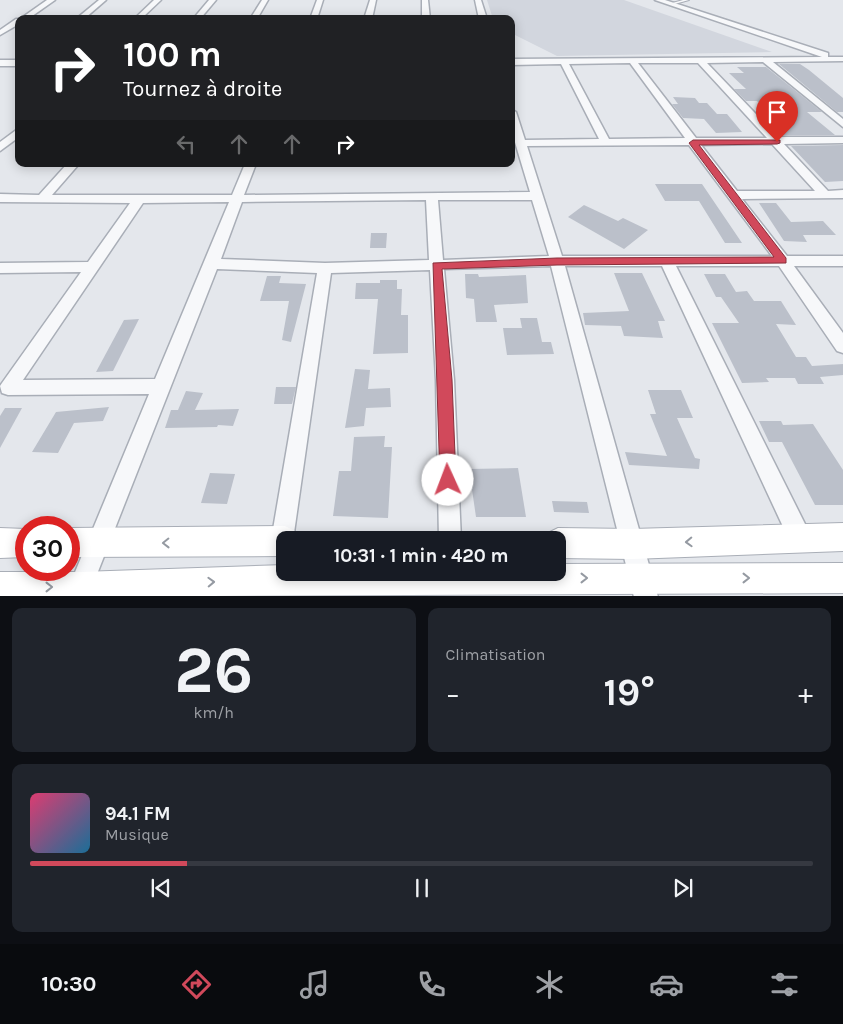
<!DOCTYPE html>
<html lang="fr">
<meta charset="utf-8">
<style>
body{margin:0;font-family:Karla,sans-serif;background:#20242c;color:#f1f3f6;height:100vh;display:flex;flex-direction:column;font-size:19px;white-space:nowrap}
*{box-sizing:border-box;margin:0}
p{font-size:16px;color:#9ea1a6}
.icon{flex:none;width:28px;height:28px;fill:none;stroke:currentColor;stroke-width:2;stroke-linecap:round;stroke-linejoin:round}
.map{position:relative;height:596px;overflow:hidden}
.panel{display:flex;flex-direction:column;gap:12px;padding:12px;background:#0d0f14;flex:1}
.panel>*{flex:none}
.hud{position:absolute;left:15px;top:15px;width:500px;height:152px;border-radius:10px;box-shadow:0 2px 12px #0003;background:#202124;color:#fff;overflow:hidden}
.speed{position:absolute;left:15px;top:516px;display:flex;gap:10px;font-size:25px;font-weight:700;text-align:center}
.speed>*{display:grid;place-content:center;width:65px;height:65px;border-radius:50%;background:#171b24;box-shadow:0 2px 12px #0003;line-height:1}
.speed .limit{border:8px solid #d22;background:#fff;color:#111}
.pin{position:absolute;display:grid;place-items:center;width:42px;height:42px;color:#fff;margin:-51px -21px;border-radius:50% 50% 50% 0;rotate:-45deg;box-shadow:0 0 5px #0007}
.pin .icon{rotate:45deg}
.me{position:absolute;width:55px;margin:-28px;rotate:358deg;stroke-linejoin:round;filter:drop-shadow(0 0 4px #0008)}
.turn{display:flex;align-items:center;gap:18px;height:105px;padding:0 25px;font-size:22px}
.turn .icon{width:65px;height:65px;stroke-width:2.5}
.turn b{display:block;font-size:35px;line-height:42px}
.lanes{display:flex;align-items:center;height:48px;padding:0 25px;background:#0003;justify-content:center;gap:25px;direction:ltr}
.lanes .off{opacity:.35}
.big{font-size:38px;font-weight:700;line-height:1.1}
.panel .tile{flex:1;display:flex;flex-direction:column;justify-content:center;gap:8px;min-width:0;padding:0 18px;border-radius:10px;background:#20242c}
.panel .dial{align-items:center;gap:0}
.dial b{font-size:65px;line-height:1}
.song{display:flex;align-items:center;gap:15px}
.cover{width:60px;height:60px;border-radius:8px;background:linear-gradient(135deg,hsl(340 70% 55%),hsl(200 70% 35%))}
.played{height:5px;border-radius:2px;background:linear-gradient(90deg,#d1495b 20%,#363941 20%)}
.keys{display:flex;justify-content:space-around;direction:ltr}
.heat{display:flex;justify-content:space-between;align-items:center;font-size:28px;direction:ltr}
.panel .tiles{flex:1;display:grid;gap:12px;grid-template-columns:1fr 1fr}
.tile:last-child{grid-column:span 2}
.trip{position:absolute;left:276px;top:531px;width:290px;height:50px;border-radius:10px;background:#171b24;box-shadow:0 2px 12px #0003;font-weight:700;line-height:50px;text-align:center}
.tabs{display:flex;height:80px;justify-content:space-around;align-items:center;background:#090b0e;color:#9ea1a6}
.tabs .icon{width:35px;height:35px}
.tabs .current{color:#d1495b}
.tabs b{font-size:22px;color:#f1f3f6}
.map>svg:first-child{display:block}
.built{fill:#d2d6de}
.building{fill:#bbc0ca}
.lines{fill:none;stroke-linecap:round;stroke-linejoin:round}
.lane-casing{stroke:#a9aeb7;stroke-width:2}
.street-casing{stroke:#a9aeb7;stroke-width:3}
.secondary-casing{stroke:#a9aeb7;stroke-width:2}
.lane{fill:#f7f8fa;fill-rule:evenodd}
.street{fill:#f7f8fa;fill-rule:evenodd}
.secondary{fill:#fff;fill-rule:evenodd}
.oneway{stroke:#959aa2}
.route{fill:#d1495b;stroke:#882f3b}
</style>
<div class="map">
<svg width="843" height="597" viewBox="0 0 843 597">
<rect width="100%" height="100%" fill="#e4e7ec"/>
<polygon class="built" points="487,0 624,0 772,52 557,56 511,33 511,19 493,19"/>
<g class="building">
<polygon points="779,64 800,64 809,70 843,98 843,112 837,112"/>
<polygon points="737,67 766,67 822,112 807,112 835,135 780,135 783,135 774,126 785,126 757,101 746,101 734,89 746,89 729,73 744,73"/>
<polygon points="673,97 695,98 699,103 707,103 717,114 727,114 742,132 716,133 704,119 683,118 672,104 678,104"/>
<polygon points="843,145 843,181 825,182 791,146"/>
<polygon points="655,184 702,184 742,243 725,243 699,201 665,201"/>
<polygon points="759,203 776,203 791,222 823,221 836,235 803,235 807,242 784,241"/>
<polygon points="584,205 618,221 623,218 648,230 624,249 568,217"/>
<polygon points="371,233 387,233 386,248 370,248"/>
<polygon points="614,273 642,273 665,321 658,321 663,338 624,336 621,326 585,325 583,313 629,311"/>
<polygon points="465,274 478,274 479,277 526,275 528,303 494,305 497,322 476,322 474,299 466,298"/>
<polygon points="704,274 725,274 736,292 747,291 754,301 781,301 796,325 776,324 796,357 806,357 812,366 843,364 843,375 820,377 824,384 798,384 795,378 766,378 769,382 742,383 712,323 739,323 721,297 716,297"/>
<polygon points="267,276 281,276 279,283 306,284 291,342 282,340 289,301 260,301"/>
<polygon points="380,280 397,280 397,289 402,289 401,315 408,315 408,353 373,354 378,299 355,299 356,283 380,283"/>
<polygon points="520,318 537,318 542,342 551,342 554,354 507,355 503,328 522,328"/>
<polygon points="139,319 113,371 96,372 124,320"/>
<polygon points="355,369 370,370 368,389 390,388 391,407 366,408 364,426 345,428"/>
<polygon points="276,387 296,387 292,404 274,404"/>
<polygon points="648,390 681,390 693,418 677,418 695,458 700,459 699,469 629,465 625,452 667,456 650,414 656,414"/>
<polygon points="186,391 203,393 195,410 239,409 233,426 218,425 217,427 165,428 171,410 178,410"/>
<polygon points="109,407 103,421 74,423 58,453 32,452 56,412"/>
<polygon points="5,408 22,408 0,448 0,416"/>
<polygon points="759,421 781,421 783,425 813,424 843,470 843,505 815,505 782,442 769,442"/>
<polygon points="385,436 384,447 392,447 388,518 333,516 339,471 351,471 354,437"/>
<polygon points="518,468 526,517 476,517 469,469"/>
<polygon points="210,473 235,474 227,504 201,503"/>
<polygon points="552,501 587,502 589,513 554,512"/>
</g>
<g class="lines">
<g class="lane-casing">
<polygon id="lane" points="683,0 689,0 671,5 669,4"/>
</g>
<g class="street-casing">
<g id="street">
<polygon points="47,0 55,0 28,19 20,19"/>
<polygon points="99,0 106,0 84,19 76,19"/>
<polygon points="154,0 161,0 141,19 134,19"/>
<polygon points="209,0 216,0 200,19 193,19"/>
<polygon points="262,0 268,0 257,19 250,19"/>
<polygon points="317,0 323,0 317,19 310,19"/>
<polygon points="370,0 376,0 372,19 364,19"/>
<polygon points="422,0 428,0 430,19 422,19"/>
<polygon points="475,0 481,0 487,19 479,19"/>
<path d="M655,0h10l163,53v4h15v4l-70,1 70,57v8l-80,-65 -56,1 71,74h65v6l-59,1 44,47 15,-1v8l-101,1 45,57h56v10h-49l49,67v20l-6,-2 -58,-85h-103l132,264 3,8 -3,8 -8,3 -8,-3 -130,-280h-97l93,331h-24l-83,-331 -107,3 10,111 7,160h-22l-3,-160 -6,-110 -99,3 -38,267h-8v11l-3,1 -8,-3 -3,-8 46,-268 -100,-4 -129,328h-16l-4,-8 81,-195 -141,1 -6,-2 -2,-7 2,-3 79,-111 -81,1v-10l88,-1 42,-59 -130,-1v-8l39,1 28,-31h12l-27,31h180l13,-31h11l-12,31 286,-3 -19,-63v-20l5,3 9,28 74,-1 -38,-75 -50,1v-6l311,-2zM630,63l55,75 -76,1 -40,-75zM638,63h60l69,75h-71zM772,144l43,47h-78l-36,-46zM689,145l83,111h-210l-35,-110zM426,200l3,60 -104,3 -104,-4 21,-57zM438,200h94l17,56 -106,4zM229,202l-74,177 -132,1 120,-177z"/>
<polygon points="16,19 19,19 19,24 0,35 0,30"/>
<rect x="0" y="60" width="19" height="6"/>
<polygon points="19,128 19,137 0,151 0,142"/>
</g>
</g>
<g class="secondary-casing">
<g id="secondary">
<polygon points="843,523 843,551 632,559 558,558 558,540 545,540 548,533 558,528 632,529"/>
<polygon points="285,526 295,531 299,540 285,540 285,556 69,557 69,528"/>
<polygon points="0,528 26,529 26,557 0,558"/>
<polygon points="843,563 843,593 0,597 0,572 81,572 285,565 285,572 558,572 558,564"/>
</g>
</g>
<use href="#lane" class="lane"/>
<use href="#street" class="street"/>
<use href="#secondary" class="secondary"/>
</g>
<defs><path id="oneway-chevron" d="M-2-3.5L2.5 0L-2 3.5" fill="none" stroke-width="1.6" stroke-linecap="round" stroke-linejoin="round" transform="scale(1.25)"/></defs>
<g class="oneway">
<use href="#oneway-chevron" transform="translate(689 542) rotate(178)"/>
<use href="#oneway-chevron" transform="translate(166 543) rotate(179)"/>
<use href="#oneway-chevron" transform="translate(584 578)"/>
<use href="#oneway-chevron" transform="translate(746 578)"/>
<use href="#oneway-chevron" transform="translate(211 582) rotate(-2)"/>
<use href="#oneway-chevron" transform="translate(49 587)"/>
</g>
<polygon class="route" points="780,140 780,143 777,144 699,145 786,258 786,263 557,265 442,269 452,380 456,480 453,485 448,488 442,485 440,480 433,263 557,258 774,257 689,143 693,140"/>
</svg>
<div class="speed"><div class="limit">30</div></div>
<div class="pin" style="left:777px;top:142px;background:#d93025"><svg class="icon" aria-label="arrive" viewBox="0 0 24 24"><path d="M6 21V4h12l-3 4 3 4H6"/></svg></div>
<svg class="me" style="left:448px;top:480px" viewBox="-20 -20 40 40"><circle r="19" fill="#fff"/><path d="M0-13L10 11 0 6-10 11z" fill="#d1495b"/></svg>
<div class="trip">10:31 · 1 min · 420 m</div>
<div class="hud">
<div class="turn"><svg class="icon" aria-label="right" viewBox="0 0 24 24"><path d="M7 20v-9h11M14 6l5 5-5 5"/></svg><div><b>100 m</b>Tournez à droite</div></div>
<div class="lanes"><svg class="icon off" aria-label="left" viewBox="0 0 24 24"><path d="M17 20v-9H6M10 6l-5 5 5 5"/></svg><svg class="icon off" aria-label="ahead" viewBox="0 0 24 24"><path d="M12 20V5M6 11l6-6 6 6"/></svg><svg class="icon off" aria-label="ahead" viewBox="0 0 24 24"><path d="M12 20V5M6 11l6-6 6 6"/></svg><svg class="icon" aria-label="right" viewBox="0 0 24 24"><path d="M7 20v-9h11M14 6l5 5-5 5"/></svg></div>
</div>
</div>
<section class="panel">
<div class="tiles">
<div class="tile dial"><b>26</b><p>km/h</p></div>
<div class="tile"><p>Climatisation</p>
<div class="heat"><a>−</a><b class="big">19°</b><a>+</a></div>
</div>
<div class="tile">
<div class="song"><i class="cover"></i><div><b>94.1 FM</b><p>Musique</p></div></div>
<div class="played"></div>
<div class="keys"><svg class="icon" aria-label="previous" viewBox="0 0 24 24"><path d="M18 5L8 12l10 7zM5 5v14"/></svg><svg class="icon" aria-label="pause" viewBox="0 0 24 24"><path d="M8 5v14M16 5v14"/></svg><svg class="icon" aria-label="next" viewBox="0 0 24 24"><path d="M6 5l10 7-10 7zM19 5v14"/></svg></div>
</div>
</div>
</section>
<nav class="tabs">
<b>10:30</b>
<svg class="icon current" aria-label="directions" viewBox="0 0 24 24"><path d="M12 3l9 9-9 9-9-9zM9 14v-3h6M13 9l2 2-2 2"/></svg>
<svg class="icon" aria-label="music" viewBox="0 0 24 24"><path d="M9 18V5l10-2v13"/><circle cx="6" cy="18" r="3"/><circle cx="16" cy="16" r="3"/></svg>
<svg class="icon" aria-label="phone" viewBox="0 0 24 24"><path d="M5 4h4l2 5-3 2q2 4 5 5l2-3 5 2v4C11 20 4 13 5 4z"/></svg>
<svg class="icon" aria-label="climate" viewBox="0 0 24 24"><path d="M12 3v18M4 7l16 10M4 17L20 7"/></svg>
<svg class="icon" aria-label="car" viewBox="0 0 24 24"><path d="M5 17H2v-5l4-1 3-4h7l3 4 3 1v5h-3M9 17h6M6 11h13"/><circle cx="7" cy="17" r="2"/><circle cx="17" cy="17" r="2"/></svg>
<svg class="icon" aria-label="filters" viewBox="0 0 24 24"><path d="M4 7h16M4 17h16"/><circle cx="9" cy="7" r="2"/><circle cx="15" cy="17" r="2"/></svg>
</nav>
